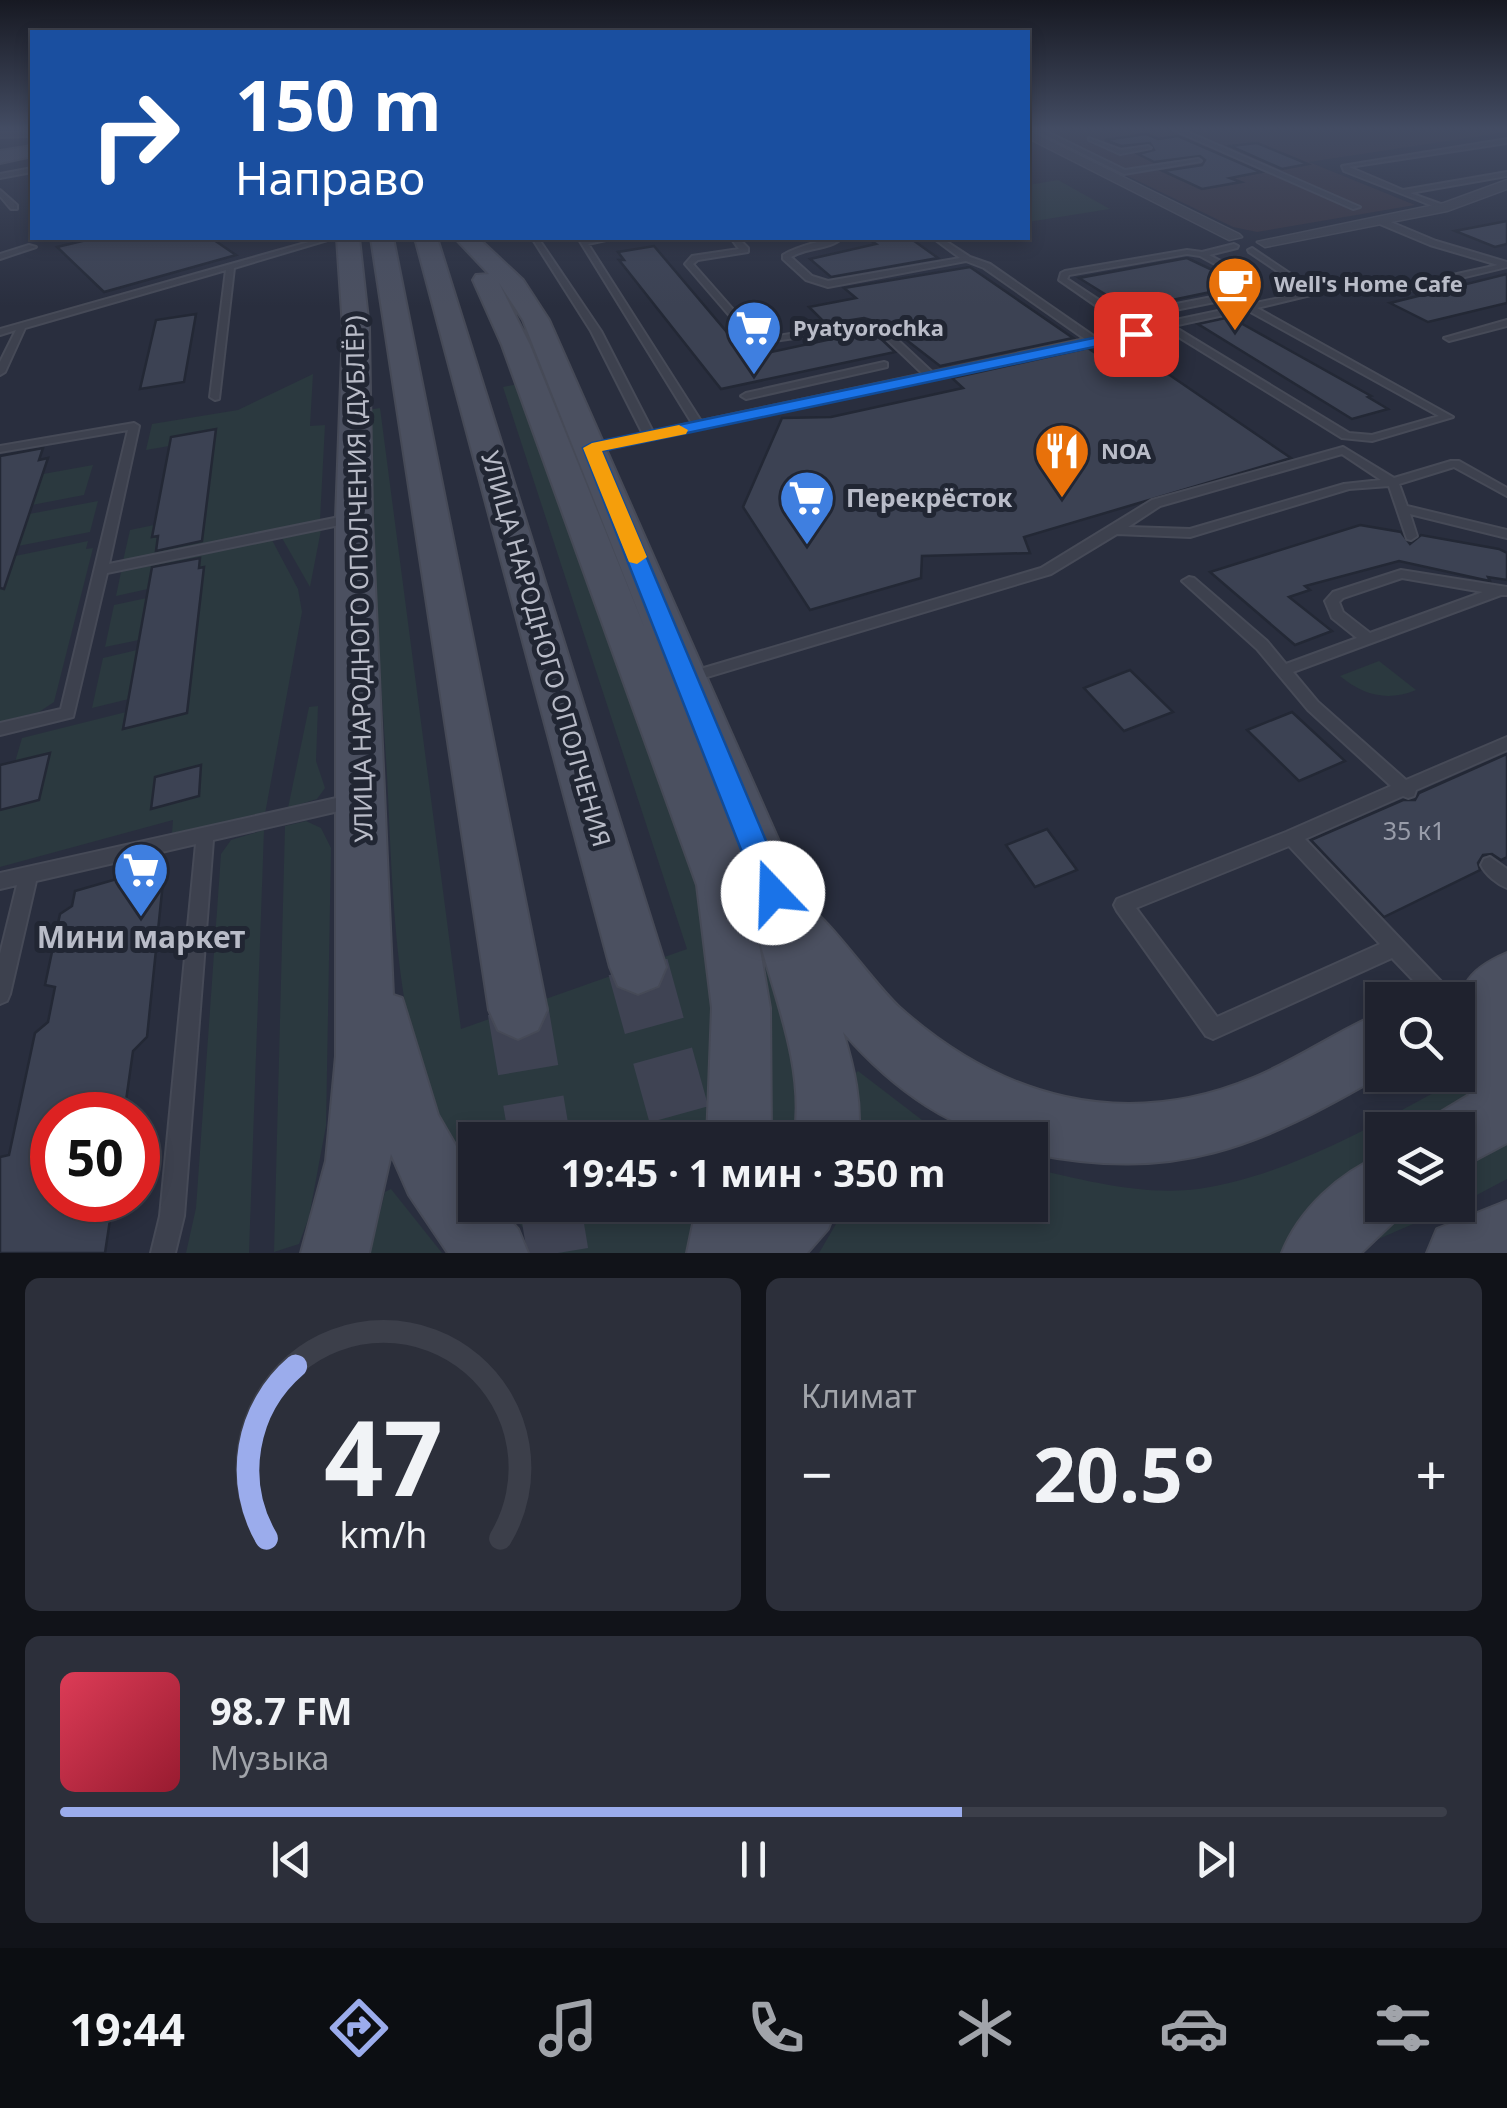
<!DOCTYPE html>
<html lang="ru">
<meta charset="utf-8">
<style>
body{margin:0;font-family:"Noto Sans",sans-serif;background:#2c2f3a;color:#f1f3f6;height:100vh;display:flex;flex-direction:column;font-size:38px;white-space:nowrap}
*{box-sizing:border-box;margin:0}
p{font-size:32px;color:#a1a4aa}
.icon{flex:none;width:55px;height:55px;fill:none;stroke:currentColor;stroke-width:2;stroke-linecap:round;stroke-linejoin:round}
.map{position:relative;height:1253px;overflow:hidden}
.sheet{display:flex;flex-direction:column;gap:25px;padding:25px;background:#111319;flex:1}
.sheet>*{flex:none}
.hud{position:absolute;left:30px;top:30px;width:1000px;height:210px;border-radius:0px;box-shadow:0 5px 15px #0003,0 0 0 2px #3c3f4a;background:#1a4fa0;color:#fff;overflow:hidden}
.tools{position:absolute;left:1365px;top:982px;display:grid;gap:20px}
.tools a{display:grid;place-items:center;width:110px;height:110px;border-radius:0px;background:#1f222e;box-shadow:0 5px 15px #0003,0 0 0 2px #3c3f4a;font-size:50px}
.speed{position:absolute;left:30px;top:1092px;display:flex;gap:20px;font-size:50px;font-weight:700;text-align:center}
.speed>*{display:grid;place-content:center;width:130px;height:130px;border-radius:50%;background:#1f222e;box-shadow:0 5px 15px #0003,0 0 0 2px #3c3f4a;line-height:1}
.speed .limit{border:15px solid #d22;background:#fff;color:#111}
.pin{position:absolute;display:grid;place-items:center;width:85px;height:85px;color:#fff;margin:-42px;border-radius:20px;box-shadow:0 5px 15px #0006}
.me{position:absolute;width:110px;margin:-55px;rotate:339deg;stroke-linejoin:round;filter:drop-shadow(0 0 8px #0008)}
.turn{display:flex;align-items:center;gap:35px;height:210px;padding:0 40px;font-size:45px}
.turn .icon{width:130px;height:130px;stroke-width:2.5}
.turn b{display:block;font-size:70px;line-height:85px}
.big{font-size:75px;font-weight:700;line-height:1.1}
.sheet .widget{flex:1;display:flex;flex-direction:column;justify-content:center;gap:15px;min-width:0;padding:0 35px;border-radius:15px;background:#2c2f3a}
.sheet .dial{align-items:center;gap:0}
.dial svg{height:260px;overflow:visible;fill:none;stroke:#3c3f4a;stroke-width:7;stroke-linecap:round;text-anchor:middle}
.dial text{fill:#f1f3f6;stroke:none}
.song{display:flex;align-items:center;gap:30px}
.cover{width:120px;height:120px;border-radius:15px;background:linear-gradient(135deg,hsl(350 70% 55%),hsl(350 70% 35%))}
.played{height:10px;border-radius:5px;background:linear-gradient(90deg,#9bacec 65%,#3c3f4a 65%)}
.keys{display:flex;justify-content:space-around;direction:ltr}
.heat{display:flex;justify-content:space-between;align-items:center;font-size:55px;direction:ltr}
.sheet .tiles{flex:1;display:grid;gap:25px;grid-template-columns:1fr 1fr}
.widget:last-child{grid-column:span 2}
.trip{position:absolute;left:458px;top:1122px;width:590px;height:100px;border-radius:0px;background:#1f222e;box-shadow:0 5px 15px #0003,0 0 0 2px #3c3f4a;font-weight:700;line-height:100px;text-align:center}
.dock{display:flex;height:160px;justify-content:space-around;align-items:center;background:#0c0e12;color:#a1a4aa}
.dock .icon{width:70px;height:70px}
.dock .selected{color:#9bacec}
.dock b{font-size:45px;color:#f1f3f6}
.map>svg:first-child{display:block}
.medical{fill:#373440}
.green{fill:#2b393f}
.building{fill:#3c4253;stroke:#232835;stroke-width:2.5}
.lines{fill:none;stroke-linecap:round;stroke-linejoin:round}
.secondary-tunnel{stroke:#3f4353;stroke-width:61;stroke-dasharray:61 31;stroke-linecap:butt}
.lane-casing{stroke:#464a57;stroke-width:4}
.street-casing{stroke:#464a57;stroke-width:3}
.secondary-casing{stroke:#464a57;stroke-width:4}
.lane{fill:#3d414e;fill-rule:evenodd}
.street{fill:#3d414e;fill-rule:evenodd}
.secondary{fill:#4b5060;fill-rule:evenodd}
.route{fill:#1a73e8;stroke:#114b97;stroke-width:2.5}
.slow{fill:#f59e0b}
.labels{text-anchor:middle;stroke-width:10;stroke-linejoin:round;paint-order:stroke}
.far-poi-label{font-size:22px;font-weight:bold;fill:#b9bcc8;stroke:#212633;text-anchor:start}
.poi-label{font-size:25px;font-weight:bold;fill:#b9bcc8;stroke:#212633;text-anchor:start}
.street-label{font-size:25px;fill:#b9bcc8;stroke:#212633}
.near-number-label{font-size:25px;fill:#989ca9}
.near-poi-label{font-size:30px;font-weight:bold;fill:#b9bcc8;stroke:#212633}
</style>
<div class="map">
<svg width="1507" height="1253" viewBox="0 0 1507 1253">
<rect width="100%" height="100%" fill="#292e3e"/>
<polygon class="medical" points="1033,130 1507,130 1507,132 1309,162 1415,205 1257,232 1233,227"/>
<g class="green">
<polygon points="1058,180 1110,209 1028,222 1028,185"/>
<polygon points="313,374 310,426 325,425 320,520 123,561 130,530 154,525 153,537 204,526 216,430 171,437 169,446 146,450 152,424 238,410"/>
<path d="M518,384l72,197 35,-9 161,430 20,138h-331v36c-86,-95 -81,-294 -89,-417 -8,-116 -14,-232 -19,-349l13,-2 81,621 226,-80 -184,-562z"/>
<polygon points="93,465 84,495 32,505 43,474"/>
<polygon points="98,501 90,532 18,546 29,514"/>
<polygon points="321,530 310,587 282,538"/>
<polygon points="272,540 298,589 302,612 265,814 172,833 173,820 0,867 0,810 38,800 50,754 15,762 22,738 126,712 124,729 187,713 204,567 151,578 148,589 116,596 121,572"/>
<polygon points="88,541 86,549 93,548 54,702 39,712 0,722 0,566 15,556"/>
<polygon points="147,598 139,640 105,647 114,605"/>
<polygon points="137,650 129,699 92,708 103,658"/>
<path d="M1379,661l37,29c-29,12 -53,5 -76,-14z"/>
<polygon points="318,706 316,761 325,788 317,799 288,808 309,707"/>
<polygon points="306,821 321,828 331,848 326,1126 309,1217 299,1244 274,1252 285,826"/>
<polygon points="264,830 249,1253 186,1253 196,1208 221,854 231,840"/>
<path d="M1507,1053v126l-49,26v-75h-76v75h75l-111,48h-527l28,-48h183v-37c54,12 112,28 168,21 106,-15 214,-87 309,-136z"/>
<polygon points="858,1071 922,1120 962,1140 861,1140 854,1075"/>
<polygon points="391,1189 442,1253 370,1253 385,1192"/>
<polygon points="501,1205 779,1205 727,1253 548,1253"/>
</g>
<g class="building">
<polygon points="1146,134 1158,139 1178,136 1261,172 1230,178 1241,182 1202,189 1163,171 1202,165 1205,160 1200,156 1154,162 1138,154 1154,150 1150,143 1121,146 1105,140"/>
<polygon points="1257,143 1308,164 1282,169 1230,146"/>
<polygon points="1507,221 1507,244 1495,247 1455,231"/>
<polygon points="95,238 211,238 236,255 104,292 57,247"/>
<polygon points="867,238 910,238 938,258 831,277 810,259 876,244"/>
<polygon points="654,246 748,357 864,332 878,336 895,352 721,389 619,260 624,260 618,252"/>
<polygon points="1187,258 1244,285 1129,309 1079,278"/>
<polygon points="970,267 1073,338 940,366 887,325 864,318 826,324 809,307 856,298 844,288"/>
<polygon points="1507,274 1507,303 1428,322 1390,303"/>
<polygon points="196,314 184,382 140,389 156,320"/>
<polygon points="1230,317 1371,396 1368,397 1388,409 1352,419 1198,324"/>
<polygon points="1088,348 1101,357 1133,350 1291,458 1024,537 1030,553 922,556 921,578 810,610 743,507 782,418 831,417 963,388 952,378"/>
<polygon points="216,429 202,541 156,551 158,536 152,537 171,437"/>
<polygon points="43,448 39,460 48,458 4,589 0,588 0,456"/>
<polygon points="1360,525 1401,532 1410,544 1421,535 1499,549 1507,553 1507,580 1488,577 1490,581 1485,580 1399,561 1305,586 1310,590 1289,597 1332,631 1295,645 1210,572"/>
<polygon points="200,558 199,568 204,567 187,713 123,729 152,567"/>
<polygon points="1130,670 1173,712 1124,731 1084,688"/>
<polygon points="1292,712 1345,761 1299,781 1247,730"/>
<polygon points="50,753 39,800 0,810 0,765"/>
<polygon points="1507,754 1507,857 1501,860 1492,854 1483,855 1478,863 1480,870 1384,917 1311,840 1403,800 1415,800 1419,793"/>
<polygon points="201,765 199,796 151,809 155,777"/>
<polygon points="1047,829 1077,870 1035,887 1006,845"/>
<polygon points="155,868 153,881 163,882 147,1037 133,1051 124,1115 52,1115 52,1200 113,1200 105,1253 0,1253 0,1157 9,1155 35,1033 48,1022 55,987 45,985 60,914 72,906 75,891"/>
</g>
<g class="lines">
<g class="secondary-tunnel">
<polyline points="638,967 686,1140"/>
<polyline points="518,1010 540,1140"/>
<polyline points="550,1205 558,1253"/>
</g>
<g class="lane-casing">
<g id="lane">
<polygon points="1035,130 1043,130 1125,170 1198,159 1201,161 1124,174"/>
<polygon points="1174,130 1183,130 1360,207 1353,209"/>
<polygon points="32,132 32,136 0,137 0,133"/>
<polygon points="1089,138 1121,150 1148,146 1151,148 1120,154 1089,140"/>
<polygon points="1507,139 1507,143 1349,167 1403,190 1507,172 1507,176 1410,193 1446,206 1447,208 1443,210 1344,171 1342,166"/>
<polygon points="32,168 32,172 0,178 0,174"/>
<polygon points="0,190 17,205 17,209 11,209 0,196"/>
<polygon points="1375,218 1381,218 1436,241 1507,262 1507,267 1398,293 1362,292 1362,288 1365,287 1398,287 1498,265 1430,245 1375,222"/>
<polygon points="323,238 334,238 234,268 219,399 215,400 210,397 226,270 25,328 5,372 0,375 0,362 16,330 0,335 0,329"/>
<path d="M532,238h6l63,93 52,101 39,-9 -114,-185 8,1 29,-1 -27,6 113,177 222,-47 -43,-41 -16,-5 -110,16 -69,-80 7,-8 47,-7 -8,-11h7l10,10v4l-50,8 -5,4 66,75 106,-17 21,7 46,43 153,-33 -101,-71 -18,-7 -138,26 -22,-7 -23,-21v-4c13,-8 45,-17 59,-17 -13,12 -35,9 -51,19l21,19 16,5 132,-23 -27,-20h8l29,19 20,7 105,73 213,-45 -59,-40 -1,-2 4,-2 67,45 -62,15 196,109 -81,24 -30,-3 -178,-110 -69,17 -4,-1 -154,33 -5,3 -4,-1 -336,72 -5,-3 1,-2 55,-12 -52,-103zM1247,310l192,106 -67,19 -23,-2 -176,-107z"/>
<path d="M1234,244l4,2 -1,2 -28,7 52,27 -1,11 -130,26 -22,-5 -49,-34 2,-7 4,-2 122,-21 15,2zM1187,254l13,2 54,29 -1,4 -123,24 -16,-3 -47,-31 2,-4z"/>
<polygon points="29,245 36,247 0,259 0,254"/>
<polygon points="1507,320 1507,326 1449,341 1444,338"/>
<polygon points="884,362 887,363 887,367 746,399 741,396 746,393"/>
<polygon points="134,423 139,426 109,564 354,514 360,518 354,522 107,573 73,717 0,735 0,723 61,709 128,430 0,452 0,446"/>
<path d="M1343,447l51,31 57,-17h8l48,27v8l-53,-29 -55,17 8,22 100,24v8l-97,-24 7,22 -6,4 -4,-1 -18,-53 -40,3 -159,48 -73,-3 -66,40 -364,109 -5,-1 -2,-4 2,-4 5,-1 354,-105 111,-68zM1342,454l39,26 -37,4 -154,45 -62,-2 32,-21z"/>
<path d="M1401,570l106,17v8h-6l-208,77 25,30 88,78 101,-43v13l-91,40 -2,6 -6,2 -5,-2 -98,43 147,154 3,7h-23l-40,-42 -179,81 -7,-3 -89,-125 -3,-6 3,-6 169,-67 105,-46 -83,-76 -51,-61 -75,-68 7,-4 5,1 73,63 19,23 71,-26 -25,-20 -7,-17 8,-9zM1402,578l81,14 -113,41 -27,-21 -4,-10 4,-4zM1289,846l91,98 -163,73 -81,-109z"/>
<polygon points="350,795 356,797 358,802 356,807 213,840 184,1216 175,1253 151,1253 160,1216 196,844 36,881 10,994 7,1001 0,1004 0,954 17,885 0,889 0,873"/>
<path d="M1490,857l17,12v19c-10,-4 -21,-13 -26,-23l3,-6z"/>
</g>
</g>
<g class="street-casing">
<g id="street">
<polygon points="1028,130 1239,234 1242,237 1229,240 1028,138"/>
<polygon points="1507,180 1507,189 1447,211 1265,247 1257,242 1444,203"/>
</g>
</g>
<g class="secondary-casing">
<g id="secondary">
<polygon points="32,146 32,156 0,163 0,151"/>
<polygon points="337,238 359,238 369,328 372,518 393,995 402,998 438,1115 475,1179 475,1205 496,1205 518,1229 528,1253 448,1253 409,1195 391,1154 369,1253 301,1253 326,1161 336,1056 336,518 343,328"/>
<polygon points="371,238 393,238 547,1010 538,1030 518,1039 498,1030 489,1010"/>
<polygon points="415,238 437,238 666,967 658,986 638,994 618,986 610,967"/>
<path d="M455,238h23l45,42 26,40 243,551 10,32c23,9 72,82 98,105 101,90 223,124 353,70 44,-18 84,-47 129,-66v63c-124,72 -206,108 -352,78v-13c-72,0 -141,-55 -187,-108 11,35 19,71 15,108h-64c12,-69 -19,-142 -37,-208l13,76 1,132h-64l5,-132 -15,-123 -195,-540 -29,-65 3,-5 13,-1zM499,283l24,37 122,309 -115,-284z"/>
<path d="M1507,953v190l-49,26v-39h-29l7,-15 33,-20c-11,-21 -11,-38 -11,-62 0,-44 6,-62 49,-80z"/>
<path d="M1382,1155v50h26l-3,6 -44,42h-79c17,-43 57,-80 100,-98z"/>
<polygon points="1507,1201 1507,1253 1427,1253 1437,1229"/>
<polygon points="697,1205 837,1205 828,1229 807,1253 687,1253"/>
</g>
</g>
<use href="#lane" class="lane"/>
<use href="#street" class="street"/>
<use href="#secondary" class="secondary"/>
</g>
<linearGradient id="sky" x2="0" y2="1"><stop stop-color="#171922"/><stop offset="0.42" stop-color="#434c63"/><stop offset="1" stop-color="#434c63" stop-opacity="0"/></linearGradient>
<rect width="1507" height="306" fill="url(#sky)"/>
<polygon class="route" points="1136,329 1143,334 1141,337 602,451 788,893 784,903 773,907 762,903 583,448 592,443"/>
<polygon class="slow" points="679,425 688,430 686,434 602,451 647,557 637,564 629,562 583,448 592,443"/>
<defs>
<g id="cafe-pin" transform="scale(2.875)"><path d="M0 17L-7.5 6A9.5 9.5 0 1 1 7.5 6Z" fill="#e8710a" stroke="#212633"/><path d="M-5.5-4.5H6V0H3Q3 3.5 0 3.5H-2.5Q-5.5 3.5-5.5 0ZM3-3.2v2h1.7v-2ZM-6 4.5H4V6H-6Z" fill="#fff"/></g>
<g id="supermarket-pin" transform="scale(2.875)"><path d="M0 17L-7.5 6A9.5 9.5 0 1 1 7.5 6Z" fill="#3f7fe0" stroke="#212633"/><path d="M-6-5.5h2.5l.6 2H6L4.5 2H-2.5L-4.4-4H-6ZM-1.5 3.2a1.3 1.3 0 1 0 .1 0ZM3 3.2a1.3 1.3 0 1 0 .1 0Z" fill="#fff"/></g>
<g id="restaurant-pin" transform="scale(2.875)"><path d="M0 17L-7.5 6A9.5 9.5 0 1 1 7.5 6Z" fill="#e8710a" stroke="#212633"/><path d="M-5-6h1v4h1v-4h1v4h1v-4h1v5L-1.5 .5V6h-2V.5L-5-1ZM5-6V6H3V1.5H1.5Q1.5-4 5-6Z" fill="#fff"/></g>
</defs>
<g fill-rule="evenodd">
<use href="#cafe-pin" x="1235" y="284"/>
<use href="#supermarket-pin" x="754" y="328"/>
<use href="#restaurant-pin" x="1062" y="451"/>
<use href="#supermarket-pin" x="807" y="498"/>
<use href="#supermarket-pin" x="141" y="870"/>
</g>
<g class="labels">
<g class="far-poi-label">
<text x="1274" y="292">Well's Home Cafe</text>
<text x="793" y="336">Pyatyorochka</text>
<text x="1101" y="459">NOA</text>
</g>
<g class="poi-label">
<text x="846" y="507">Перекрёсток</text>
</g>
<g class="street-label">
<text transform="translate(359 579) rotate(-91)" y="9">УЛИЦА НАРОДНОГО ОПОЛЧЕНИЯ (ДУБЛЁР)</text>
<text transform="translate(546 649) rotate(74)" y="9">УЛИЦА НАРОДНОГО ОПОЛЧЕНИЯ</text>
</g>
<g class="near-number-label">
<text x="1414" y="840">35 к1</text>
</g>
<g class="near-poi-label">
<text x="141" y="948">Мини маркет</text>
</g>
</g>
</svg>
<div class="tools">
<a><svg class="icon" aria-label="search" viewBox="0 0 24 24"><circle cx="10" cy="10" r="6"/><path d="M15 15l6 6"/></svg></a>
<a><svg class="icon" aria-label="layers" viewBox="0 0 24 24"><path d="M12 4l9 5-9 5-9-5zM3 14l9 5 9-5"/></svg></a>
</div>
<div class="speed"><div class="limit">50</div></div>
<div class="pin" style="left:1136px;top:334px;background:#d93025"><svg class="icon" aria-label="arrive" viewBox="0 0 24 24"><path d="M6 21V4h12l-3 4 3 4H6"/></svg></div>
<svg class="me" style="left:773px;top:893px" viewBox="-20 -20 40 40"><circle r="19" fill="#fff"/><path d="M0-13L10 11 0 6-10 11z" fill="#1a73e8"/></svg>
<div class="trip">19:45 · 1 мин · 350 m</div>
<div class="hud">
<div class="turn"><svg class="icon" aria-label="right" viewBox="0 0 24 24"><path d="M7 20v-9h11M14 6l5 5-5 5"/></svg><div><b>150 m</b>Направо</div></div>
</div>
</div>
<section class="sheet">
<div class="tiles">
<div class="widget dial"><svg viewBox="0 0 100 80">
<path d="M14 69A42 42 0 1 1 86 69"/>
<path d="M14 69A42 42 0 0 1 23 16" stroke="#9bacec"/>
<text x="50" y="56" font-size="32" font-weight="700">47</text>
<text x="50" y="72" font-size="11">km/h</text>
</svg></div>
<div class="widget"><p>Климат</p>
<div class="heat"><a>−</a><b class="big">20.5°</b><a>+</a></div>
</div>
<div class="widget">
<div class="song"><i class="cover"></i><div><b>98.7 FM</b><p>Музыка</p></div></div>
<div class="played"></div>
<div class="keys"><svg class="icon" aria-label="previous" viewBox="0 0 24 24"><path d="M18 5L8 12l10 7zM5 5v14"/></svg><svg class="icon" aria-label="pause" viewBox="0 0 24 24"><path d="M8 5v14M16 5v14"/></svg><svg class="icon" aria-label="next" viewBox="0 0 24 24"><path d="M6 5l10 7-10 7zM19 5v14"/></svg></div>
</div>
</div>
</section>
<nav class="dock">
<b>19:44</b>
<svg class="icon selected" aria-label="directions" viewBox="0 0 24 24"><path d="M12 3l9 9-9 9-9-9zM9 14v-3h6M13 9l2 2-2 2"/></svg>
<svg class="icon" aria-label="music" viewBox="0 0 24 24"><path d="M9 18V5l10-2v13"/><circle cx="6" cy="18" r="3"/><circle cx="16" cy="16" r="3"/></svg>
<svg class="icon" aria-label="phone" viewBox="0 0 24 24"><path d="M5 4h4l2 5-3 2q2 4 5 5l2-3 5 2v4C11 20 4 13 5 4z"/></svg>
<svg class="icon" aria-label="climate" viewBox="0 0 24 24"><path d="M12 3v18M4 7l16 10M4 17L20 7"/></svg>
<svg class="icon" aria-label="car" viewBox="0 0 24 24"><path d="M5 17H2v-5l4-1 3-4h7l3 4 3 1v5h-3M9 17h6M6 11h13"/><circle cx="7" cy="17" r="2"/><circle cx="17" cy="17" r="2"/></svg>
<svg class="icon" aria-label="filters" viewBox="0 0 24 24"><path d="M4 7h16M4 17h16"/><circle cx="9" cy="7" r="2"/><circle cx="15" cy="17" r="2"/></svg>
</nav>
